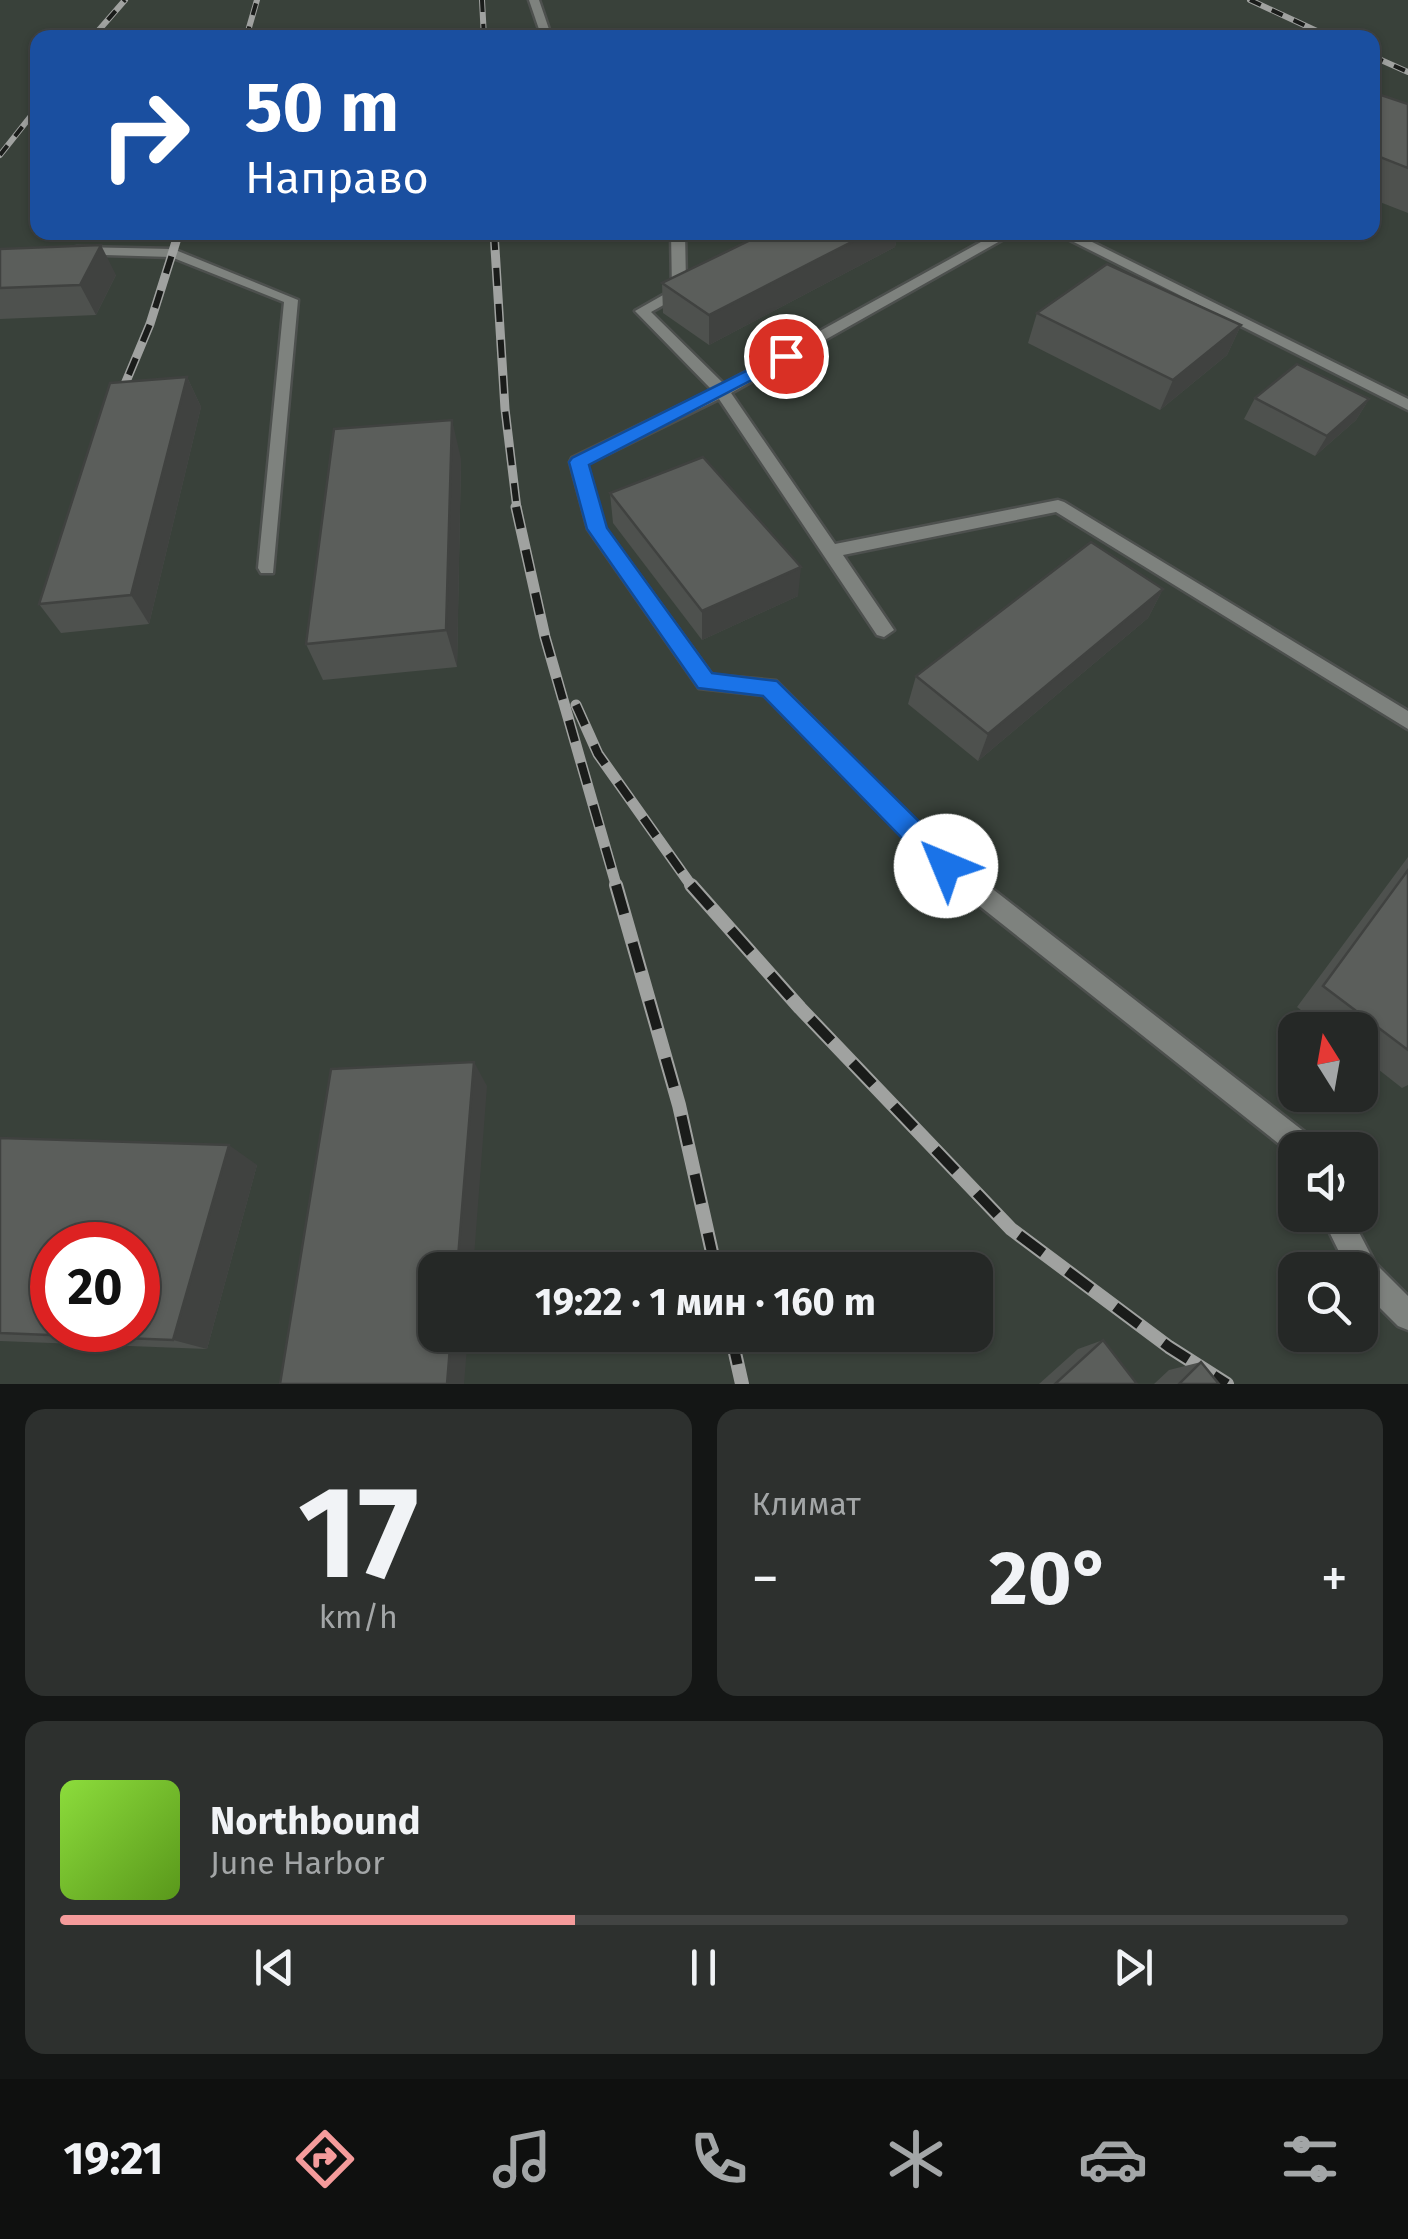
<!DOCTYPE html>
<html lang="ru">
<meta charset="utf-8">
<style>
body{margin:0;font-family:"Fira Sans",sans-serif;background:#2d302e;color:#f1f3f6;height:100vh;display:flex;flex-direction:column;font-size:38px;white-space:nowrap}
*{box-sizing:border-box;margin:0}
p{font-size:32px;color:#a3a6a7}
.icon{flex:none;width:55px;height:55px;fill:none;stroke:currentColor;stroke-width:2;stroke-linecap:round;stroke-linejoin:round}
.map{position:relative;height:1384px;overflow:hidden}
.sheet{display:flex;flex-direction:column;gap:25px;padding:25px;background:#141615;flex:1}
.sheet>*{flex:none}
.guide{position:absolute;left:30px;top:30px;width:1350px;height:210px;border-radius:20px;box-shadow:0 2px 8px #0004,0 0 0 2px #424443;background:#1a4fa0;color:#fff;overflow:hidden}
.needle{width:65px;rotate:349deg}
.controls{position:absolute;left:1278px;top:1012px;display:grid;gap:20px}
.controls a{display:grid;place-items:center;width:100px;height:100px;border-radius:20px;background:#252826;box-shadow:0 2px 8px #0004,0 0 0 2px #424443;font-size:50px}
.speed{position:absolute;left:30px;top:1222px;display:flex;gap:20px;font-size:50px;font-weight:700;text-align:center}
.speed>*{display:grid;place-content:center;width:130px;height:130px;border-radius:50%;background:#252826;box-shadow:0 2px 8px #0004,0 0 0 2px #424443;line-height:1}
.speed .limit{border:15px solid #d22;background:#fff;color:#111}
.pin{position:absolute;display:grid;place-items:center;width:85px;height:85px;color:#fff;margin:-42px;border:5px solid #fff;border-radius:50%;box-shadow:0 2px 10px #0007}
.me{position:absolute;width:110px;margin:-55px;rotate:315deg;stroke-linejoin:round;filter:drop-shadow(0 0 8px #0008)}
.turn{display:flex;align-items:center;gap:35px;height:210px;padding:0 50px;font-size:45px}
.turn .icon{width:130px;height:130px;stroke-width:2.5}
.turn b{display:block;font-size:70px;line-height:85px}
.big{font-size:75px;font-weight:700;line-height:1.1}
.sheet .card{flex:1;display:flex;flex-direction:column;justify-content:center;gap:15px;min-width:0;padding:0 35px;border-radius:20px;background:#2d302e}
.sheet .dial{align-items:center;gap:0}
.dial b{font-size:130px;line-height:1}
.song{display:flex;align-items:center;gap:30px}
.cover{width:120px;height:120px;border-radius:15px;background:linear-gradient(135deg,hsl(90 70% 55%),hsl(90 70% 35%))}
.played{height:10px;border-radius:5px;background:linear-gradient(90deg,#f59b9b 40%,#424443 40%)}
.keys{display:flex;justify-content:space-around;direction:ltr}
.heat{display:flex;justify-content:space-between;align-items:center;font-size:55px;direction:ltr}
.sheet .tiles{flex:1;display:grid;gap:25px;grid-template-columns:1fr 1fr}
.card:last-child{grid-column:span 2}
.trip{position:absolute;left:418px;top:1252px;width:575px;height:100px;border-radius:20px;background:#252826;box-shadow:0 2px 8px #0004,0 0 0 2px #424443;font-weight:700;line-height:100px;text-align:center}
.menu{display:flex;height:160px;justify-content:space-around;align-items:center;background:#0f100f;color:#a3a6a7}
.menu .icon{width:70px;height:70px}
.menu .on{color:#f59b9b}
.menu b{font-size:45px;color:#f1f3f6}
.map>svg:first-child{display:block}
.built{fill:#39413a;fill-rule:evenodd}
.lines{fill:none;stroke-linecap:round;stroke-linejoin:round}
.lane-casing{stroke:#4d504e;stroke-width:5}
.lane{fill:#7e827e;fill-rule:evenodd}
.rail-far3-casing{stroke:#a0a2a0;stroke-width:6}
.rail-far2-casing{stroke:#a0a2a0;stroke-width:9}
.rail-far1-casing{stroke:#a0a2a0;stroke-width:11}
.rail-casing{stroke:#a0a2a0;stroke-width:14}
.rail-far3{stroke:#1a1c1a;stroke-width:4;stroke-dasharray:12;stroke-linecap:butt}
.rail-far2{stroke:#1a1c1a;stroke-width:6;stroke-dasharray:18;stroke-linecap:butt}
.rail-far1{stroke:#1a1c1a;stroke-width:8;stroke-dasharray:22;stroke-linecap:butt}
.rail{stroke:#1a1c1a;stroke-width:10;stroke-dasharray:30;stroke-linecap:butt}
.wall{fill:#4e514e}
.shaded-wall{fill:#404240}
.building{fill:#5b5e5b;stroke:#404240;stroke-width:2.5;fill-rule:evenodd}
.route{fill:#1a73e8;stroke:#114b97;stroke-width:2.5}
</style>
<div class="map">
<svg width="1408" height="1384" viewBox="0 0 1408 1384">
<rect width="100%" height="100%" fill="#313532"/>
<path class="built" d="M0,0h1408v1384h-1408zM38,38h1334v194h-1334zM1295,1030h65v65h-65zM1295,1150h65v65h-65zM52,1245h86v85h-86zM435,1270h540v65h-540zM1295,1270h65v65h-65z"/>
<g class="lines">
<g class="lane-casing">
<g id="lane">
<polygon points="529,0 539,0 552,38 542,38"/>
<polygon points="671,232 685,232 686,284 694,288 651,312 724,384 999,232 1016,232 731,393 835,544 1058,500 1064,502 1408,711 1408,729 1056,512 843,555 894,630 884,637 877,635 719,399 587,464 605,528 712,675 776,681 954,859 1306,1133 1314,1150 1295,1150 1295,1161 1292,1159 1288,1151 938,873 764,695 699,688 588,529 570,462 572,458 712,390 635,311 672,290"/>
<polygon points="1054,232 1072,232 1408,399 1408,410"/>
<polygon points="77,247 173,249 298,300 273,573 261,573 258,568 284,302 171,257 72,254 72,248"/>
<polygon points="1321,1215 1350,1215 1375,1263 1408,1296 1408,1330 1398,1326 1360,1288 1360,1270 1348,1270"/>
</g>
</g>
<use href="#lane" class="lane"/>
<g class="rail-far3-casing">
<g id="rail-far3">
<polyline points="482,0 484,38"/>
<polyline points="1250,0 1332,38"/>
<polyline points="92,38 125,0"/>
<polyline points="246,38 257,0"/>
<polyline points="1372,56 1408,72"/>
<polyline points="0,155 38,107"/>
</g>
</g>
<g class="rail-far2-casing">
<g id="rail-far2">
<polyline points="494,232 505,409 517,509"/>
<polyline points="115,408 150,324 179,232"/>
</g>
</g>
<g class="rail-far1-casing">
<g id="rail-far1">
<polyline points="516,507 545,637 617,888"/>
<polyline points="576,705 598,754 693,888"/>
</g>
</g>
<g class="rail-casing">
<g id="rail">
<polyline points="616,885 679,1105 716,1270"/>
<polyline points="691,885 800,1008 1011,1229 1169,1347 1227,1384"/>
<polyline points="731,1335 742,1384"/>
</g>
</g>
<use href="#rail-far3" class="rail-far3"/>
<use href="#rail-far2" class="rail-far2"/>
<use href="#rail-far1" class="rail-far1"/>
<use href="#rail" class="rail"/>
</g>
<g class="wall">
<polygon points="1372,92 1408,104 1408,213 1372,199"/>
<polygon points="767,232 898,232 895,247 709,345 663,313 662,283"/>
<polygon points="0,249 116,275 96,315 0,319"/>
<polygon points="1037,313 1241,325 1227,355 1160,410 1028,343"/>
<polygon points="187,377 201,407 149,624 61,633 39,604"/>
<polygon points="1255,398 1369,399 1356,420 1315,456 1244,419"/>
<polygon points="461,459 457,667 323,680 306,644"/>
<polygon points="610,493 798,596 702,640 613,523"/>
<polygon points="1163,589 1148,618 978,761 908,704 916,676"/>
<polygon points="1408,857 1408,1085 1402,1088 1360,1055 1360,1030 1327,1030 1297,1007"/>
<polygon points="0,1138 257,1165 207,1349 0,1341"/>
<polygon points="1103,1340 1137,1384 1039,1384 1078,1349"/>
<polygon points="1201,1362 1219,1384 1154,1384 1169,1370"/>
</g>
<g class="shaded-wall">
<polygon points="871,232 898,232 895,247 709,345 709,315"/>
<polygon points="101,245 116,275 96,315 80,285"/>
<polygon points="1241,325 1227,355 1160,410 1173,380"/>
<polygon points="187,377 201,407 149,624 131,595"/>
<polygon points="1369,399 1356,420 1315,456 1327,436"/>
<polygon points="452,420 461,459 457,667 446,630"/>
<polygon points="801,567 798,596 702,640 702,611"/>
<polygon points="1163,589 1148,618 978,761 988,734"/>
<polygon points="474,1062 487,1086 473,1270 457,1270"/>
<polygon points="229,1145 257,1165 207,1349 173,1340"/>
<polygon points="451,1335 468,1335 464,1384 447,1384"/>
</g>
<g class="building">
<polygon points="1372,92 1408,104 1408,168 1372,154"/>
<polygon points="767,232 871,232 709,315 662,283"/>
<polygon points="101,245 80,285 0,288 0,249"/>
<polygon points="1107,264 1241,325 1173,380 1037,313"/>
<polygon points="1297,364 1369,399 1327,436 1255,398"/>
<polygon points="187,377 131,595 39,604 110,383"/>
<polygon points="452,420 446,630 306,644 334,429"/>
<polygon points="703,457 801,567 702,611 610,493"/>
<polygon points="1091,542 1163,589 988,734 916,676"/>
<polygon points="1408,870 1408,1050 1323,986"/>
<polygon points="474,1062 457,1270 435,1270 435,1335 451,1335 447,1384 280,1384 331,1069"/>
<path d="M0,1138l229,7 -56,195 -173,-7zM52,1245h86v85h-86z"/>
<polygon points="1103,1340 1137,1384 1055,1384"/>
<polygon points="1201,1362 1219,1384 1179,1384"/>
</g>
<polygon class="route" points="786,351 792,352 792,359 589,465 607,528 712,673 777,681 956,858 959,866 956,874 946,877 937,874 763,696 698,688 587,529 569,462 572,458"/>
</svg>
<div class="controls">
<a><svg class="needle" viewBox="-14 -14 28 28"><path d="M0-13l5 13h-10z" fill="#e53935"/><path d="M0 13l5-13h-10z" fill="#a3a6a7"/></svg></a>
<a><svg class="icon" aria-label="sound" viewBox="0 0 24 24"><path d="M4 9h4l5-4v14l-5-4H4zM17 9q2 3 0 6"/></svg></a>
<a><svg class="icon" aria-label="search" viewBox="0 0 24 24"><circle cx="10" cy="10" r="6"/><path d="M15 15l6 6"/></svg></a>
</div>
<div class="speed"><div class="limit">20</div></div>
<div class="pin" style="left:786px;top:356px;background:#d93025"><svg class="icon" aria-label="arrive" viewBox="0 0 24 24"><path d="M6 21V4h12l-3 4 3 4H6"/></svg></div>
<svg class="me" style="left:946px;top:866px" viewBox="-20 -20 40 40"><circle r="19" fill="#fff"/><path d="M0-13L10 11 0 6-10 11z" fill="#1a73e8"/></svg>
<div class="trip">19:22 · 1 мин · 160 m</div>
<div class="guide">
<div class="turn"><svg class="icon" aria-label="right" viewBox="0 0 24 24"><path d="M7 20v-9h11M14 6l5 5-5 5"/></svg><div><b>50 m</b>Направо</div></div>
</div>
</div>
<section class="sheet">
<div class="tiles">
<div class="card dial"><b>17</b><p>km/h</p></div>
<div class="card"><p>Климат</p>
<div class="heat"><a>−</a><b class="big">20°</b><a>+</a></div>
</div>
<div class="card">
<div class="song"><i class="cover"></i><div><b>Northbound</b><p>June Harbor</p></div></div>
<div class="played"></div>
<div class="keys"><svg class="icon" aria-label="previous" viewBox="0 0 24 24"><path d="M18 5L8 12l10 7zM5 5v14"/></svg><svg class="icon" aria-label="pause" viewBox="0 0 24 24"><path d="M8 5v14M16 5v14"/></svg><svg class="icon" aria-label="next" viewBox="0 0 24 24"><path d="M6 5l10 7-10 7zM19 5v14"/></svg></div>
</div>
</div>
</section>
<nav class="menu">
<b>19:21</b>
<svg class="icon on" aria-label="directions" viewBox="0 0 24 24"><path d="M12 3l9 9-9 9-9-9zM9 14v-3h6M13 9l2 2-2 2"/></svg>
<svg class="icon" aria-label="music" viewBox="0 0 24 24"><path d="M9 18V5l10-2v13"/><circle cx="6" cy="18" r="3"/><circle cx="16" cy="16" r="3"/></svg>
<svg class="icon" aria-label="phone" viewBox="0 0 24 24"><path d="M5 4h4l2 5-3 2q2 4 5 5l2-3 5 2v4C11 20 4 13 5 4z"/></svg>
<svg class="icon" aria-label="climate" viewBox="0 0 24 24"><path d="M12 3v18M4 7l16 10M4 17L20 7"/></svg>
<svg class="icon" aria-label="car" viewBox="0 0 24 24"><path d="M5 17H2v-5l4-1 3-4h7l3 4 3 1v5h-3M9 17h6M6 11h13"/><circle cx="7" cy="17" r="2"/><circle cx="17" cy="17" r="2"/></svg>
<svg class="icon" aria-label="filters" viewBox="0 0 24 24"><path d="M4 7h16M4 17h16"/><circle cx="9" cy="7" r="2"/><circle cx="15" cy="17" r="2"/></svg>
</nav>
